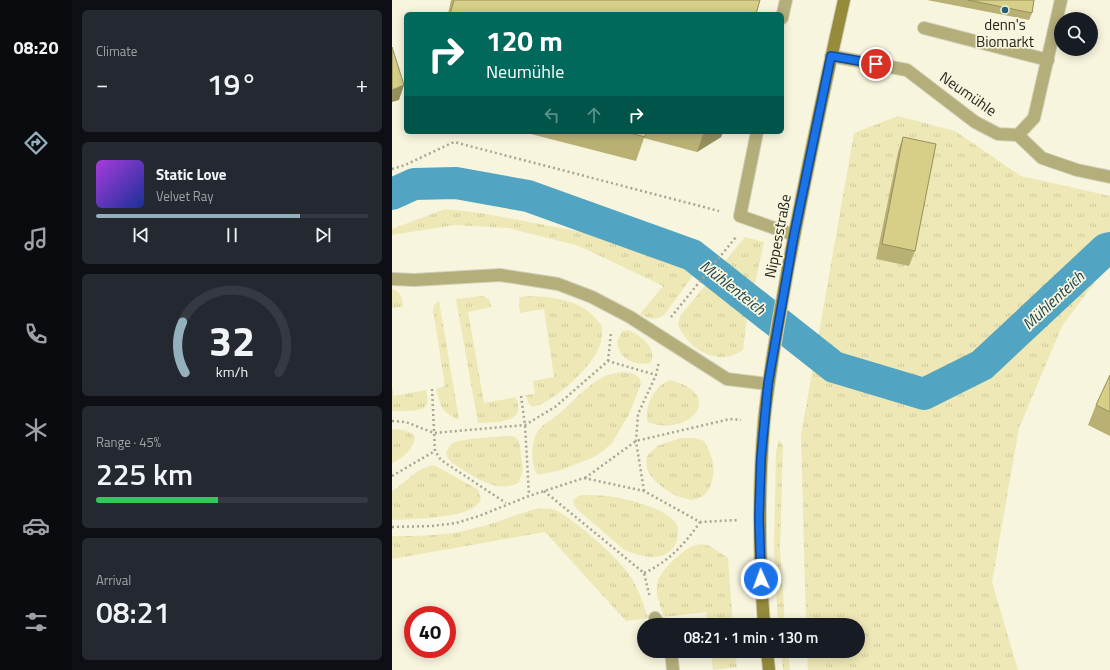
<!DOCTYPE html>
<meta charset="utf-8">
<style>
body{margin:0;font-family:"Titillium Web",sans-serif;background:#242831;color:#f1f3f6;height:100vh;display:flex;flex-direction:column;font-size:15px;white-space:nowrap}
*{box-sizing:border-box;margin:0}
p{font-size:13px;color:#9ea1a6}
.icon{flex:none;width:22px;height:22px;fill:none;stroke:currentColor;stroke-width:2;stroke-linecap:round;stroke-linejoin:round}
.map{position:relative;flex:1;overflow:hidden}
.drawer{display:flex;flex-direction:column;gap:10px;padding:10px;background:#0d0f14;width:320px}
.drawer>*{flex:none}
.top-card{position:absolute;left:12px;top:12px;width:380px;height:122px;border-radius:6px;box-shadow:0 2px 10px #0003;background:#00695c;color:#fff;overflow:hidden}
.buttons{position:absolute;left:662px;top:12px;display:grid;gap:8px}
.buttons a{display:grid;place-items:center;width:44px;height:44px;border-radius:50%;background:#171b24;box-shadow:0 2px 10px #0003;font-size:20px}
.speed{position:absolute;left:12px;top:606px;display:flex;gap:8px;font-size:20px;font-weight:700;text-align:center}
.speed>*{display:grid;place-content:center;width:52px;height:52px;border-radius:50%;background:#171b24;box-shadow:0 2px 10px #0003;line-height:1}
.speed .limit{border:6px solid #d22;background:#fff;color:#111}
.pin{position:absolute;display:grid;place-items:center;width:34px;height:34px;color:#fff;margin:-17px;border:2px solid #fff;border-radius:50%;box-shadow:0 1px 4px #0007}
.me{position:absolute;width:44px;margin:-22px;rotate:358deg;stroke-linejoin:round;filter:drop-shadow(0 0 3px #0008)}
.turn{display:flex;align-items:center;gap:14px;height:84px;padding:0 16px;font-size:18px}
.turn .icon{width:52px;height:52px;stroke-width:2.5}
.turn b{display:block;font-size:28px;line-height:34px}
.lanes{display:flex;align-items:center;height:38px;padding:0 16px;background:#0003;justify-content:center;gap:20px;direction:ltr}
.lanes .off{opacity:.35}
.big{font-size:30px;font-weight:600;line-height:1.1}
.drawer .card{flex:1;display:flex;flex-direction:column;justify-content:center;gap:6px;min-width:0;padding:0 14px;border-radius:6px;background:#242831}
.drawer .dial{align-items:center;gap:0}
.dial svg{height:104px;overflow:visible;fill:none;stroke:#363941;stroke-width:7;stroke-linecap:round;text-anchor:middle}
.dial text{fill:#f1f3f6;stroke:none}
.song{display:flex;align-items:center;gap:12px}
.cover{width:48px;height:48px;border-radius:6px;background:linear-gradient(135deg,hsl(280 70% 55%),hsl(230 70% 35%))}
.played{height:4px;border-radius:2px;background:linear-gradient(90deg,#93b0bc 75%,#363941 75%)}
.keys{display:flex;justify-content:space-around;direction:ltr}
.heat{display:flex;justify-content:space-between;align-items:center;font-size:22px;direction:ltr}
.charge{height:6px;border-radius:3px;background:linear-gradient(90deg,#34c759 45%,#363941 0)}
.trip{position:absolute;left:245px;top:618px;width:228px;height:40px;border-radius:20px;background:#171b24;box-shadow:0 2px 10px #0003;font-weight:600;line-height:40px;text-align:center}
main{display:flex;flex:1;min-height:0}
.menu{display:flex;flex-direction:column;width:72px;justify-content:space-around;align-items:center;background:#090b0e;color:#9ea1a6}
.menu .icon{width:28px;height:28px}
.menu .current{color:#93b0bc}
.menu b{font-size:18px;color:#f1f3f6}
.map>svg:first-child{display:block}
.grass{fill:url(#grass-tufts)}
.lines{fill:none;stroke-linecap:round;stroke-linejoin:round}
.canal{stroke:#51a4c2;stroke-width:32}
.lane-casing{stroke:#d1d0ba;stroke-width:14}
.street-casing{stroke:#d1d0ba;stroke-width:14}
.secondary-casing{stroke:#d1d0ba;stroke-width:14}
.path{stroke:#a7a593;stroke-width:2.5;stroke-dasharray:2 3;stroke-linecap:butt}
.lane{stroke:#b4ae7b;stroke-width:12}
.street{stroke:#b4ae7b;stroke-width:12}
.secondary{stroke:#958b3a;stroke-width:12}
.wall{fill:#b9b174}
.shaded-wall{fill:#96905e}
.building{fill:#d7ce87;stroke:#96905e}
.route-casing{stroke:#114b97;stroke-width:10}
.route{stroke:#1a73e8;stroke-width:7}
.poi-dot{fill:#205f75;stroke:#f7f5dd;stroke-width:1.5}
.labels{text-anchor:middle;stroke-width:3.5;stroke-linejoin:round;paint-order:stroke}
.poi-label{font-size:15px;fill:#26251c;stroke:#f7f5dd}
.street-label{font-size:15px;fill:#26251c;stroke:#f7f5dd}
.water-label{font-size:16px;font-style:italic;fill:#1d4351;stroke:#f7f5dd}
</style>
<main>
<nav class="menu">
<b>08:20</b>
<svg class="icon current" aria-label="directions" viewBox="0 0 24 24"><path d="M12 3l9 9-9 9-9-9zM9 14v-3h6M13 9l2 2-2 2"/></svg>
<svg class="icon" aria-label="music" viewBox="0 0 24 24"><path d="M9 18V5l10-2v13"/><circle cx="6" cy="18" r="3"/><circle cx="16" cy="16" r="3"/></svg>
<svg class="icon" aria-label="phone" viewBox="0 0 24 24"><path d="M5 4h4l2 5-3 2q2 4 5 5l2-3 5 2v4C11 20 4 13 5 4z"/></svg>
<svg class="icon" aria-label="climate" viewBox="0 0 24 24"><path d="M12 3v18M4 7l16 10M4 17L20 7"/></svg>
<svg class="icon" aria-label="car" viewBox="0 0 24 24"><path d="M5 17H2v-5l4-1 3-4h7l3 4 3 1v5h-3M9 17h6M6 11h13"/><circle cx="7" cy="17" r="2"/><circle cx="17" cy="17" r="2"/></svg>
<svg class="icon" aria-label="filters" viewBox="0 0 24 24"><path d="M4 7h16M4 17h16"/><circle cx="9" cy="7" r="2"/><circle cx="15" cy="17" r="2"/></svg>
</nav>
<section class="drawer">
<div class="card"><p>Climate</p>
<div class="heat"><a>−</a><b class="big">19°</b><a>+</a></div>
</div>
<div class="card">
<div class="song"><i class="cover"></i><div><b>Static Love</b><p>Velvet Ray</p></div></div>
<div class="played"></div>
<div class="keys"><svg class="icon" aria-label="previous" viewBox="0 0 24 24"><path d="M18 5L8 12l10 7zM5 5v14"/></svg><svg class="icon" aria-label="pause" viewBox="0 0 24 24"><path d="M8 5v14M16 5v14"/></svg><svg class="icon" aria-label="next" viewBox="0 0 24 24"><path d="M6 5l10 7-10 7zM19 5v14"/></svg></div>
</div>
<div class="card dial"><svg viewBox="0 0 100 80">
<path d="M14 69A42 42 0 1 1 86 69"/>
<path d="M14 69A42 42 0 0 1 12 30" stroke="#93b0bc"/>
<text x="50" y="56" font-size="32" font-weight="700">32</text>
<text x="50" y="72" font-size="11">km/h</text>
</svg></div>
<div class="card"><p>Range · 45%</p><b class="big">225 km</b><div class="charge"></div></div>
<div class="card"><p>Arrival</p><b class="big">08:21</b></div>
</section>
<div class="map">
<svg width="718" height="670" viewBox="0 0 718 670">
<defs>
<pattern id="grass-tufts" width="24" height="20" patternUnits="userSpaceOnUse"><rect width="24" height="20" fill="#eee8b7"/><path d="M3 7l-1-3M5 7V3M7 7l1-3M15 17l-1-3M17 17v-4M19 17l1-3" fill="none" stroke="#ccc79d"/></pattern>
</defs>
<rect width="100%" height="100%" fill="#f7f5dd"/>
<g class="grass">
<polygon points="506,116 563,131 629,176 718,196 718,262 670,326 627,428 600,582 626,670 416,670 415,651 466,651 466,625 414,625 409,435 462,133"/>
<path d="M53,209l36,4 132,25 58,17 16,13 8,5 -31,42c-10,6 -14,4 -24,-1l23,-28 -84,-40 -71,-18 -53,-3 -63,10v-6z"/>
<path d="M353,237l19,5 -18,83 -3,25c-4,2 -8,5 -12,6 -24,5 -44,-11 -53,-31l2,-9z"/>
<path d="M0,289c9,3 10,8 11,18l-11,1z"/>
<path d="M91,296l7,4 1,7 -23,5 16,91 32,-6c1,4 3,9 2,13 -2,14 -30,12 -40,13l-22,-124z"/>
<path d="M141,296c18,1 42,4 56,16 5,4 9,9 13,14 0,8 0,16 -4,24 -8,18 -46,54 -66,57l-3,-3 -3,-9 9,-1 -2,-13 21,-4 -10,-68 -24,4 -1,-16z"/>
<path d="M47,301l20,119c-18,-8 -18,-13 -23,-31l9,-3 -12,-76 1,-5z"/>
<path d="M235,330c11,2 33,21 23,33 -16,3 -31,-4 -33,-21l5,-11z"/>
<path d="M231,372c9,1 17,2 18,12l-12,30 -17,29 -9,8 -11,7 -31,12 -23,5c-8,-9 -7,-35 0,-44 5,-7 15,-12 22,-18 19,-16 36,-40 63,-41z"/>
<path d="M278,380c58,15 18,58 -22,42 -5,-15 7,-37 22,-42z"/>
<path d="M0,386l2,10 32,-6c1,5 3,12 0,16 -3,6 -27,5 -34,5z"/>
<path d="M5,429c7,1 13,2 18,8 -1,11 -13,22 -23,26v-33z"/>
<path d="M118,436l5,1 4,4 4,29 -4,12c-22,14 -48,-8 -67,-19l-4,-5 -2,-6c2,-3 3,-5 5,-8 9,-6 46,-7 59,-8z"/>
<path d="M289,438h13l10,3c4,7 8,15 9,23 2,12 -2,31 -16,35 -15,4 -43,-14 -49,-28 -2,-5 -2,-10 -1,-15l10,-10z"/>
<polygon points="387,440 391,446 388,549 393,625 386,625 382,548 384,452"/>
<path d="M42,465l43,24 2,2 2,9c-3,4 -7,8 -12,10 -19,8 -55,9 -77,10v-29c15,-9 24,-23 42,-26z"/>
<path d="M189,495c9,0 18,0 27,1 17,2 62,13 69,29 2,4 1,13 -1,18 -9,21 -37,14 -53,6l-46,-40 -3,-4 -1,-5z"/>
<path d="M148,508c4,1 9,0 12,1 18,6 65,48 76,64 10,13 15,30 20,45l-22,3 -81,-89 -153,27v-23c28,0 55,0 83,-8 22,-5 43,-15 65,-20z"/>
<path d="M309,544l9,2 18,12 5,67h-25l-2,-13 -42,5c-3,-10 -9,-22 -7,-33 2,-13 24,-32 35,-38 3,-1 6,-1 9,-2z"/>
<polygon points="319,651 343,651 345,667 321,670"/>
<polygon points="389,651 396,651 398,670 391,670"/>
</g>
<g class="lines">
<polyline class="canal" points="0,194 22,184 64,183 136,196 300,255 442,367 532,394 590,365 714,249 718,248"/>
<g class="lane-casing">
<g id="lane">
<polyline points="390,18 394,0"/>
<polyline points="532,28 656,60"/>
<polyline points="365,132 348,216 402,235"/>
<polyline points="626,135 650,158 685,170 718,177"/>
<polyline points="0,279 22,280 108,275 166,284 200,297 238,317 335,379 376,384"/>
<polyline points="263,618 268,625"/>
<polyline points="279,651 281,670"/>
</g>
</g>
<g class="street-casing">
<polyline id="street" points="439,56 515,70 583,122 606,134 626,135 642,118 669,0"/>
</g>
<g class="secondary-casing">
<g id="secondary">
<path d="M372,625c-5,-68 -6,-136 0,-203 5,-52 15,-103 24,-154 17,-90 36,-179 56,-268"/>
<polyline points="375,651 377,670"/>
</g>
</g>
<g class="path">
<polyline points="0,169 13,165 62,142 327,211"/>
<polyline points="279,317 344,237"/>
<polyline points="216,361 219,333"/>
<polyline points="40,389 43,451 49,460 114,503"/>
<polyline points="129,396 133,425 137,495"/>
<polyline points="0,421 14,422 42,433 133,425 163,407 216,361 264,375"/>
<polyline points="0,476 43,451"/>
<polyline points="193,478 244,441 338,419 349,420"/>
<polyline points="152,491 252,573 258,598"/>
<polyline points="252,491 244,441 246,414 264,375 267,361"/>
<polyline points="0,527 40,526 64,523 87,516 137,496 192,478 252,491 308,522 346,520"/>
<path d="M252,573c24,-11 41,-29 56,-51"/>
</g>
<use href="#lane" class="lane"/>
<use href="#street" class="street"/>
<use href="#secondary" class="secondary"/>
</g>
<g class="wall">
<polygon points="59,0 368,0 364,14 56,14"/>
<polygon points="535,0 642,0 640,13 637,20"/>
<polygon points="131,132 331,132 329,137 305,152 252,138 244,161"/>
<polygon points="511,137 523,251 517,266 484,259 506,152"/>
<polygon points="718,375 718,436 696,425 704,405"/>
</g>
<g class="shaded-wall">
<polygon points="12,85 7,100 0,102 0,90"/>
<polygon points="312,132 331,132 329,137 305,152"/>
</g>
<g class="building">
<polygon points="62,0 368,0 364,14 58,14"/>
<polygon points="576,0 642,0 640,13"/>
<polygon points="0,47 12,85 0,90"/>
<polygon points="234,132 254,132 253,137"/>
<polygon points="511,137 544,144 523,251 490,244"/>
<polygon points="718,375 718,412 704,405"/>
</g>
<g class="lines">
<g class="route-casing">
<polyline id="route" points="369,579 367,518 369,458 376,384 402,235 439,56 484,64"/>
</g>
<use href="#route" class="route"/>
</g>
<circle class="poi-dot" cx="613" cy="10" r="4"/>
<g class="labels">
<g class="poi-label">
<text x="613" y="30">denn's<tspan x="613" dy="17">Biomarkt</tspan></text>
</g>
<g class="street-label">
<text transform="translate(576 94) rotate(35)" y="5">Neumühle</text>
<text transform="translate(386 236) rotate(-79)" y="5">Nippesstraße</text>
</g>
<g class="water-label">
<text transform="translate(341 287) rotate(38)" y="6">Mühlenteich</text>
<text transform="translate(661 300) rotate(-43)" y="6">Mühlenteich</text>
</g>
</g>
</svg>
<div class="buttons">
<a><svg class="icon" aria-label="search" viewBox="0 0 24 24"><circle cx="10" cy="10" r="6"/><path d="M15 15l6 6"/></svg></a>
</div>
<div class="speed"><div class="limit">40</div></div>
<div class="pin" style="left:484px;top:64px;background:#d93025"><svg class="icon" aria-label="arrive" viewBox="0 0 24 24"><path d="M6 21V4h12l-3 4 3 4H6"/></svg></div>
<svg class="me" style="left:369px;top:579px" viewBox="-20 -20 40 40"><circle r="17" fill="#1a73e8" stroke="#fff" stroke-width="3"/><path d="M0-11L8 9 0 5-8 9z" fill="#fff"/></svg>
<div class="trip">08:21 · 1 min · 130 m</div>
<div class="top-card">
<div class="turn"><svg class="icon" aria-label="right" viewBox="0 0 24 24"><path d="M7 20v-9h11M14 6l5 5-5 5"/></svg><div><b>120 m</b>Neumühle</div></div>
<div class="lanes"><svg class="icon off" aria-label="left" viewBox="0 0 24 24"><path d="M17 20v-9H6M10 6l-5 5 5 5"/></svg><svg class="icon off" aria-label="ahead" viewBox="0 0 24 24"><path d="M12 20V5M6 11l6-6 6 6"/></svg><svg class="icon" aria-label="right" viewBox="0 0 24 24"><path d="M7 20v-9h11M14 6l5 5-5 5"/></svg></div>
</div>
</div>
</main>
